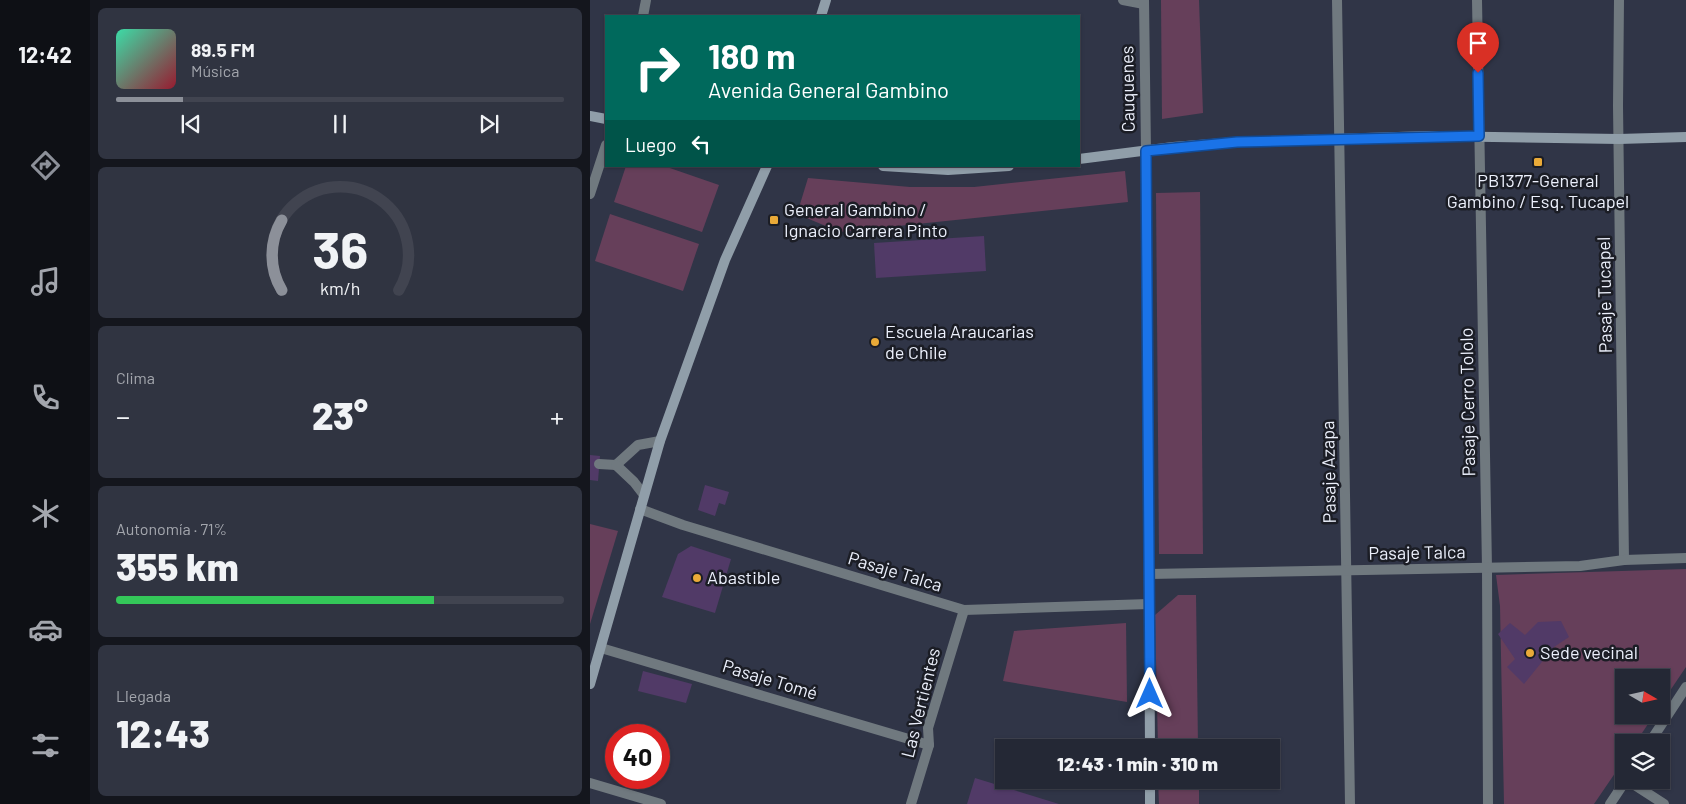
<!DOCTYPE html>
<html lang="es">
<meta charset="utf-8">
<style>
body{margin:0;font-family:Barlow,sans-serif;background:#303441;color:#f1f3f6;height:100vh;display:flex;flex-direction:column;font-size:19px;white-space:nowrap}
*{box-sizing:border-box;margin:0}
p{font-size:16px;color:#a3a6ad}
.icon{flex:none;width:28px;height:28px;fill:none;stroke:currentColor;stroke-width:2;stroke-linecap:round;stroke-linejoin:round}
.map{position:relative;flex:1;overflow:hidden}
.side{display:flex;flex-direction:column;gap:8px;padding:8px;background:#14161d;width:500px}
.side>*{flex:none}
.top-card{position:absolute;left:15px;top:15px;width:475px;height:152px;border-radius:0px;box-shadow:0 1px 4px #0004,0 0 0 1px #414450;background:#00695c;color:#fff;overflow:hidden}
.needle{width:32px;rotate:99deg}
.tools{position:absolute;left:1025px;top:669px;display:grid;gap:10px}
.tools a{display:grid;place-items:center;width:55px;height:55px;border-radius:0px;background:#242835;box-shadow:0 1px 4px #0004,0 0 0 1px #414450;font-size:25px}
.speed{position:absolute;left:15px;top:724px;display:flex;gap:10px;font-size:25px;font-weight:700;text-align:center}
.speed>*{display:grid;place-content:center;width:65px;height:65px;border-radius:50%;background:#242835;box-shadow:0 1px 4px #0004,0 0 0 1px #414450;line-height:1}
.speed .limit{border:8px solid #d22;background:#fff;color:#111}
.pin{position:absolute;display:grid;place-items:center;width:42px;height:42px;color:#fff;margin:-51px -21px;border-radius:50% 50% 50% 0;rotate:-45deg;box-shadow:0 0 5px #0007}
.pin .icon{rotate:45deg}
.me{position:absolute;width:55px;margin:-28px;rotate:0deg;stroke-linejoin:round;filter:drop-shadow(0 0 4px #0008)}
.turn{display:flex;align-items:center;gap:18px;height:105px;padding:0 20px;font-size:22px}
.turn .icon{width:65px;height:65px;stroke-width:2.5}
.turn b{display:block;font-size:35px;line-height:42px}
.then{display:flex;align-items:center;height:48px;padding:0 20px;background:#0003;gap:10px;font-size:19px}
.big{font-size:38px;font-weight:800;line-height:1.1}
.side .tile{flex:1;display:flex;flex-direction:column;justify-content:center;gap:8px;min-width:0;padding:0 18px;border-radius:8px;background:#303441}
.side .dial{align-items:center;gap:0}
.dial svg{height:130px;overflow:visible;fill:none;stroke:#414450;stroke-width:7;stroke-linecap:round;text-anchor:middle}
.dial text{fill:#f1f3f6;stroke:none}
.song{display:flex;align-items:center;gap:15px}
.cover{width:60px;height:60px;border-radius:8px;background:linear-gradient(135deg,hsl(160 70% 55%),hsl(350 70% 35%))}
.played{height:5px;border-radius:2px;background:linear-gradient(90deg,#8c9099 15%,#414450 15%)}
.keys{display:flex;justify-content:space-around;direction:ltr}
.heat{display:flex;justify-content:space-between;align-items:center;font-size:28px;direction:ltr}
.charge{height:8px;border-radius:4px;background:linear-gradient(90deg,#34c759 71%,#414450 0)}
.trip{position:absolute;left:405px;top:739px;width:285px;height:50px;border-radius:0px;background:#242835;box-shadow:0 1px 4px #0004,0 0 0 1px #414450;font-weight:800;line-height:50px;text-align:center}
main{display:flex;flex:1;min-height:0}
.dock{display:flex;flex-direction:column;width:90px;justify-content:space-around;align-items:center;background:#0e1015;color:#a3a6ad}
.dock .icon{width:35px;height:35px}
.dock .current{color:#8c9099}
.dock b{font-size:22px;color:#f1f3f6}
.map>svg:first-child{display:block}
.green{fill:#663f5a}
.building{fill:#513a67}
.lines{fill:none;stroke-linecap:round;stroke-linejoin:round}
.lane{stroke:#70797f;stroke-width:10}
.street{stroke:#70797f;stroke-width:10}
.secondary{stroke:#909ea9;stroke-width:10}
.route-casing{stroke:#114b97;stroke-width:12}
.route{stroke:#1a73e8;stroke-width:9}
.poi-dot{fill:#eaaa38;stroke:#1b1d25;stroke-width:2}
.labels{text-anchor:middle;stroke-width:5;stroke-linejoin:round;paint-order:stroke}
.street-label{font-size:18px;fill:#ecf0fc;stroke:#1b1d25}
.poi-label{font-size:18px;fill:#ecf0fc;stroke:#1b1d25;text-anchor:start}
</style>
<main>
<nav class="dock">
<b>12:42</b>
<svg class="icon current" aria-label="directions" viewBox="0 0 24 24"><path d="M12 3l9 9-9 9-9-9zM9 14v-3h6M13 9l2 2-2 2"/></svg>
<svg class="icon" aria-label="music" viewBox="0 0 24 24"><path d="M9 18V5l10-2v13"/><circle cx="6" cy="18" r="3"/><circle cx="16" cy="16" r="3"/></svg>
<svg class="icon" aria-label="phone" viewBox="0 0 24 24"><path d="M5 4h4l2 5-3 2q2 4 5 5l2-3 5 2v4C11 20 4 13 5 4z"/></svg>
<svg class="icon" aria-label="climate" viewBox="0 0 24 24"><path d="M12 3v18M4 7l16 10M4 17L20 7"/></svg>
<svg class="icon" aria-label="car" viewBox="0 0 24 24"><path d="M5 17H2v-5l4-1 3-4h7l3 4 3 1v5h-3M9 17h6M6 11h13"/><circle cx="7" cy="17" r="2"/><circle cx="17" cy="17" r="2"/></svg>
<svg class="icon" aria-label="filters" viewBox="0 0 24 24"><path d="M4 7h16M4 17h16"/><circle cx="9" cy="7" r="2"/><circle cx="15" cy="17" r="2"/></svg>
</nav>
<section class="side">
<div class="tile">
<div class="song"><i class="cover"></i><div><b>89.5 FM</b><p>Música</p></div></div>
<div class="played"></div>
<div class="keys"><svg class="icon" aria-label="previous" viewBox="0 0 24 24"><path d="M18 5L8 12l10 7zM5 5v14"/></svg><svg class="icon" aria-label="pause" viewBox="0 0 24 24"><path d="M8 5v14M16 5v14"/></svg><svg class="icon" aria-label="next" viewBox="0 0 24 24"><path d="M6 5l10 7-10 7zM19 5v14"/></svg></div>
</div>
<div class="tile dial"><svg viewBox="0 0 100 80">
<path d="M14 69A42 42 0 1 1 86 69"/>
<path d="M14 69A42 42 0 0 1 14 26" stroke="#8c9099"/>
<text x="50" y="56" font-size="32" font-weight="700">36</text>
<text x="50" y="72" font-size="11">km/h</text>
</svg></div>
<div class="tile"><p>Clima</p>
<div class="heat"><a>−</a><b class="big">23°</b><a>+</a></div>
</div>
<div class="tile"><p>Autonomía · 71%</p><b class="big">355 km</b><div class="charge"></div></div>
<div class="tile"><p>Llegada</p><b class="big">12:43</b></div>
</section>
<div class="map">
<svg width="1096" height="804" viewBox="0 0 1096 804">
<rect width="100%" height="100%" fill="#303547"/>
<g class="green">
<polygon points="571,0 609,0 613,113 572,119"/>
<polygon points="36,166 74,166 129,185 112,232 24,202"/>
<polygon points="535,171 538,202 250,232 207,214 218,178 320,187 384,187"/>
<polygon points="610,192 613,554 569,554 566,193"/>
<polygon points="20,214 109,244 93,291 5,261"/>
<polygon points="0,524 28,531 0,624"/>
<polygon points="1096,569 1096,667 1071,704 1071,678 1034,678 1034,715 1064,715 1046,742 1034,742 1034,760 1004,804 914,804 910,606 906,575"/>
<polygon points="588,595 606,595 608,747 568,747 565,615"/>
<polygon points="536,623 537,702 413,681 424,631"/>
<polygon points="568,780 609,780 609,804 569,804"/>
</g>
<g class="building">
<polygon points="394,236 396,271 286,278 284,243"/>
<polygon points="0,455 10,456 8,481 0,480"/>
<polygon points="115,485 139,492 135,505 129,503 125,516 108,510"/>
<polygon points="101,546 141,559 125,613 72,597 88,554"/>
<polygon points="971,621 979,637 964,647 934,684 917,667 925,659 908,634 920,623 935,635 948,622"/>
<polygon points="53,671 102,684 96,703 48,691"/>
<polygon points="385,778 469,804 377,804"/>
</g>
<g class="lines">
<g class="lane">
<polyline points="9,464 26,465 48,445 70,441"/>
<polyline points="26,465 44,482 54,495"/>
</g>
<g class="street">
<polyline points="533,0 554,4"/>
<polyline points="554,0 556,151"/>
<polyline points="747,0 760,804"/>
<polyline points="887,0 897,568 898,804"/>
<polyline points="1029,0 1028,106 1034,560"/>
<polyline points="53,16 56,0"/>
<polyline points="0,194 16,145"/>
<polyline points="50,509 93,525 374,610 559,604"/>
<polyline points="559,574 990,566 1034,560 1096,558"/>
<polyline points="11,648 339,745"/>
<polyline points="1060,742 1096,687"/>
<polyline points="1037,780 1074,804"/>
<polyline points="0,783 71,804"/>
<polyline points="321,804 339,745 338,728 374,610"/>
<polyline points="1020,804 1036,780"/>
</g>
<g class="secondary">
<polyline points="231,16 236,0"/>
<polyline points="0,116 16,119"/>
<polyline points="556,151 560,748"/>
<polyline points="489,159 583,147 647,142 839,136 1029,139 1096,137"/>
<polyline points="293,166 358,170 419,166"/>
<polyline points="0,684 70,441 135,260 177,166"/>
<polyline points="560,780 560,804"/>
</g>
</g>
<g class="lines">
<g class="route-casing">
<polyline id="route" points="560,694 556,151 647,142 889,136 888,73"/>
</g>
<use href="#route" class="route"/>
</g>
<g class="poi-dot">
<rect x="943" y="157" width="10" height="10" rx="2.5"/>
<rect x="179" y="215" width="10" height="10" rx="2.5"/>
<circle cx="285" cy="342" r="5"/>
<circle cx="107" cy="578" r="5"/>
<circle cx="940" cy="653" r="5"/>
</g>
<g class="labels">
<g class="street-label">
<text transform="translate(538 89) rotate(-91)" y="6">Cauquenes</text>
<text transform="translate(1015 295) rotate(-91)" y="6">Pasaje Tucapel</text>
<text transform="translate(878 402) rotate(-91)" y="6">Pasaje Cerro Tololo</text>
<text transform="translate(739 472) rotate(-91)" y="6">Pasaje Azapa</text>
<text transform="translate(827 553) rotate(-1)" y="6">Pasaje Talca</text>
<text transform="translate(305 572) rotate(17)" y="6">Pasaje Talca</text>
<text transform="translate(180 680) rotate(17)" y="6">Pasaje Tomé</text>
<text transform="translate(331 703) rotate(-76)" y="6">Las Vertientes</text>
</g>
<g class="poi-label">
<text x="948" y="187" text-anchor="middle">PB1377-General<tspan x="948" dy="21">Gambino / Esq. Tucapel</tspan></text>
<text x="194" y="216">General Gambino /<tspan x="194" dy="21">Ignacio Carrera Pinto</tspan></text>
<text x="295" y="338">Escuela Araucarias<tspan x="295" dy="21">de Chile</tspan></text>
<text x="117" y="584">Abastible</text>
<text x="950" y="659">Sede vecinal</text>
</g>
</g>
</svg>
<div class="tools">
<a><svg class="needle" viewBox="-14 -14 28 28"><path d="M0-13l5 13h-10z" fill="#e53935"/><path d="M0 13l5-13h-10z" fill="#a3a6ad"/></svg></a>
<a><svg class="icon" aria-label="layers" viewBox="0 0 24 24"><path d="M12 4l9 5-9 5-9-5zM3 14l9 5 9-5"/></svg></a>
</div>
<div class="speed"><div class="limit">40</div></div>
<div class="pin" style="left:888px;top:73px;background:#d93025"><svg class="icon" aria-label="arrive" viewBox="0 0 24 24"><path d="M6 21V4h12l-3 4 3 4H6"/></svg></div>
<svg class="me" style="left:560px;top:694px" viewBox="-20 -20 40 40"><path d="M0-17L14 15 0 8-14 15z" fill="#1a73e8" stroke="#fff" stroke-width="4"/></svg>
<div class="trip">12:43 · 1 min · 310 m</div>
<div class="top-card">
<div class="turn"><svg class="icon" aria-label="right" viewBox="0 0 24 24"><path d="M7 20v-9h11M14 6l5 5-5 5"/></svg><div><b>180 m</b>Avenida General Gambino</div></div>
<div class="then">Luego<svg class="icon" aria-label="left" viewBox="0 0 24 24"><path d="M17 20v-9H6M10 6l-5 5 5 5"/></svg></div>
</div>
</div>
</main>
